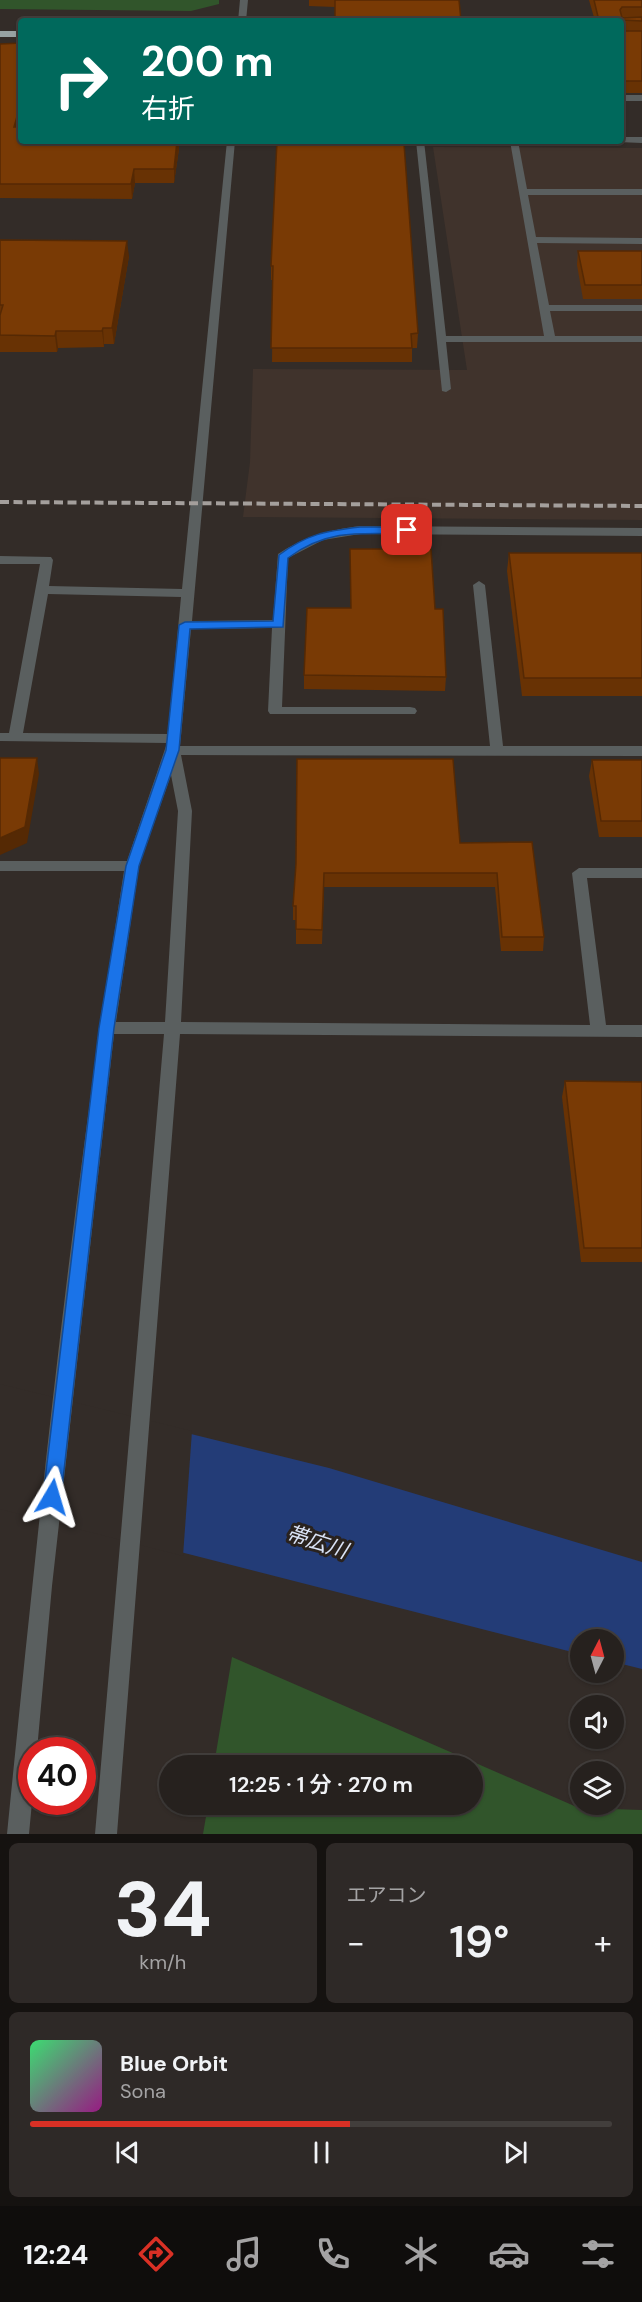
<!DOCTYPE html>
<html lang="ja">
<meta charset="utf-8">
<style>
body{margin:0;font-family:"DM Sans","Noto Sans JP",sans-serif;background:#2e2927;color:#f1f3f6;height:100vh;display:flex;flex-direction:column;font-size:22px;white-space:nowrap}
*{box-sizing:border-box;margin:0}
p{font-size:20px;color:#a4a3a4}
.icon{flex:none;width:33px;height:33px;fill:none;stroke:currentColor;stroke-width:2;stroke-linecap:round;stroke-linejoin:round}
.map{position:relative;height:1834px;overflow:hidden}
.drawer{display:flex;flex-direction:column;gap:9px;padding:9px;background:#151210;flex:1}
.drawer>*{flex:none}
.banner{position:absolute;left:18px;top:18px;width:606px;height:126px;border-radius:6px;box-shadow:0 2px 4px #0004,0 0 0 2px #423e3c;background:#00695c;color:#fff;overflow:hidden}
.needle{width:39px;rotate:6deg}
.buttons{position:absolute;left:570px;top:1629px;display:grid;gap:12px}
.buttons a{display:grid;place-items:center;width:54px;height:54px;border-radius:50%;background:#26211e;box-shadow:0 2px 4px #0004,0 0 0 2px #423e3c;font-size:30px}
.speed{position:absolute;left:18px;top:1737px;display:flex;gap:12px;font-size:30px;font-weight:700;text-align:center}
.speed>*{display:grid;place-content:center;width:78px;height:78px;border-radius:50%;background:#26211e;box-shadow:0 2px 4px #0004,0 0 0 2px #423e3c;line-height:1}
.speed .limit{border:9px solid #d22;background:#fff;color:#111}
.pin{position:absolute;display:grid;place-items:center;width:51px;height:51px;color:#fff;margin:-26px;border-radius:12px;box-shadow:0 3px 9px #0006}
.me{position:absolute;width:66px;margin:-33px;rotate:7deg;stroke-linejoin:round;filter:drop-shadow(0 0 4px #0008)}
.turn{display:flex;align-items:center;gap:21px;height:126px;padding:0 24px;font-size:27px}
.turn .icon{width:78px;height:78px;stroke-width:2.5}
.turn b{display:block;font-size:42px;line-height:51px}
.big{font-size:45px;font-weight:600;line-height:1.1}
.drawer .widget{flex:1;display:flex;flex-direction:column;justify-content:center;gap:9px;min-width:0;padding:0 21px;border-radius:9px;background:#2e2927}
.drawer .dial{align-items:center;gap:0}
.dial b{font-size:78px;line-height:1}
.song{display:flex;align-items:center;gap:18px}
.cover{width:72px;height:72px;border-radius:9px;background:linear-gradient(135deg,hsl(140 70% 55%),hsl(310 70% 35%))}
.played{height:6px;border-radius:3px;background:linear-gradient(90deg,#d93025 55%,#423e3c 55%)}
.keys{display:flex;justify-content:space-around;direction:ltr}
.heat{display:flex;justify-content:space-between;align-items:center;font-size:33px;direction:ltr}
.drawer .tiles{flex:1;display:grid;gap:9px;grid-template-columns:1fr 1fr}
.widget:last-child{grid-column:span 2}
.trip{position:absolute;left:159px;top:1755px;width:324px;height:60px;border-radius:30px;background:#26211e;box-shadow:0 2px 4px #0004,0 0 0 2px #423e3c;font-weight:600;line-height:60px;text-align:center}
.dock{display:flex;height:96px;justify-content:space-around;align-items:center;background:#0f0d0c;color:#a4a3a4}
.dock .icon{width:42px;height:42px}
.dock .current{color:#d93025}
.dock b{font-size:27px;color:#f1f3f6}
.map>svg:first-child{display:block}
.built{fill:#40332c}
.green{fill:#31552b}
.water{fill:#233c77}
.pier{fill:#332c28}
.lines{fill:none;stroke-linecap:round;stroke-linejoin:round}
.minor{fill:#5a5f5f;fill-rule:evenodd}
.highway{fill:#97a2a2;fill-rule:evenodd}
.rail{stroke:#a49f9c;stroke-width:4;stroke-dasharray:9 4.5;stroke-linecap:butt}
.wall{fill:#683204}
.shaded-wall{fill:#552904}
.building{fill:#793a05;stroke:#552904;stroke-width:1.5}
.route{fill:#1a73e8;stroke:#114b97;stroke-width:1.5}
.labels{text-anchor:middle;stroke-width:6;stroke-linejoin:round;paint-order:stroke}
.near-water-label{font-size:21px;font-style:italic;fill:#dbe4f7;stroke:#29221e}
</style>
<div class="map">
<svg width="642" height="1834" viewBox="0 0 642 1834">
<rect width="100%" height="100%" fill="#332c28"/>
<polygon class="built" points="433,147 642,148 642,520 243,517 250,462 253,369 467,370"/>
<g class="green">
<polygon points="0,0 219,0 219,4 191,11 0,9"/>
<polygon points="232,1657 579,1808 642,1810 642,1834 203,1834 208,1805 472,1804 472,1766 214,1765"/>
</g>
<polygon class="water" points="0,1387 329,1468 642,1562 642,1669 614,1662 614,1640 580,1640 580,1654 0,1506"/>
<polygon class="pier" points="0,1384 192,1431 183,1556 0,1509"/>
<g class="lines">
<g class="minor">
<polygon points="240,0 248,0 246,21 238,21"/>
<rect x="621" y="95" width="21" height="6"/>
<polygon points="621,137 642,137 642,143 618,142 621,141"/>
<path d="M227,141h8l-43,480 81,-1 5,-66c26,-17 51,-24 82,-28l282,2v8l-282,-2 -37,6 -35,18 -6,149h128l5,1 2,3 -2,3h-145l-2,-3 4,-83 -81,1 -11,117h310l-17,-161 6,-4 6,4 18,161h139v10l-461,-1 11,56 -11,211 409,3 -18,-152 7,-5h63v10h-55l19,147h36v12l-462,-3 -63,800h-22l69,-800h-50l-62,552 -15,164h-5v52l-3,32h-22c32,-322 66,-644 117,-963h-124v-10h127l40,-118 -167,-2v-8h9l31,-169h-40v-8l51,1 2,3 -4,26 133,3zM48,594l133,3 -13,137 -145,-1zM171,775l7,36 -13,211h-49l23,-156z"/>
<polygon points="416,141 424,141 446,336 544,336 510,141 518,141 527,189 642,189 642,195 528,195 536,237 642,238 642,244 537,243 549,305 642,305 642,311 550,311 555,336 642,336 642,342 446,342 451,389 446,392 442,391"/>
</g>
<rect class="highway" x="0" y="31" width="21" height="6"/>
<polyline class="rail" points="0,502 642,506"/>
</g>
<g class="wall">
<polygon points="309,0 459,0 335,7 309,6"/>
<polygon points="589,0 642,0 642,93 621,93 621,21 595,21"/>
<polygon points="0,44 20,127 21,141 179,141 179,149 174,183 135,183 132,199 0,198"/>
<polygon points="277,141 418,333 417,348 412,348 412,362 272,362 273,280 271,280 271,266"/>
<polygon points="0,240 129,256 114,344 104,344 104,347 58,348 57,352 0,352"/>
<polygon points="578,251 642,251 642,299 583,299 577,265"/>
<polygon points="509,553 642,553 642,696 522,696 507,571"/>
<polygon points="435,609 446,677 445,691 304,689 304,675"/>
<polygon points="592,760 642,760 642,837 599,837 589,776"/>
<polygon points="532,842 544,937 543,951 501,951 495,887 324,887 322,944 296,944 296,920 293,920 293,906 296,864 460,843"/>
<polygon points="565,1081 642,1082 642,1262 581,1262 562,1097"/>
</g>
<g class="shaded-wall">
<polygon points="21,103 21,122 16,141 14,127"/>
<polygon points="177,141 179,141 179,149 174,183 174,169"/>
<polygon points="134,169 135,183 132,199 131,184"/>
<polygon points="127,241 129,256 114,344 112,328"/>
<polygon points="103,328 104,344 104,347 102,331"/>
<polygon points="56,331 58,348 57,352 55,336"/>
<polygon points="37,758 39,774 27,843 0,855 0,838"/>
</g>
<g class="building">
<polygon points="335,0 459,0 461,21 335,21"/>
<polygon points="594,0 642,0 642,7 622,7 620,10 622,18 642,17 642,21 622,20 621,25 621,21 599,21"/>
<polygon points="621,29 622,31 642,31 642,81 621,81"/>
<polygon points="21,43 21,103 14,127 21,127 21,141 177,141 174,169 134,169 131,184 0,184 0,44"/>
<polygon points="277,141 396,141 397,144 404,144 418,333 411,334 412,348 271,348 273,266 271,266"/>
<polygon points="0,240 127,241 112,328 103,328 102,331 56,331 55,336 0,335 0,315 3,305 0,305"/>
<polygon points="578,251 642,251 642,285 585,285"/>
<polygon points="350,549 431,549 435,609 443,609 446,677 304,675 307,608 351,608"/>
<polygon points="509,553 642,553 642,678 524,678"/>
<polygon points="0,758 37,758 25,827 0,838"/>
<polygon points="297,759 453,759 460,843 532,842 544,937 502,937 497,873 324,873 322,930 296,929 296,906 293,906 296,864"/>
<polygon points="592,760 642,760 642,821 601,821"/>
<polygon points="565,1081 642,1082 642,1248 584,1248"/>
</g>
<path class="route" d="M360,527h47l5,3 -5,4c-47,-1 -80,-5 -119,24l-5,69 -93,2 -11,121 -40,116 -25,162 -53,469 -3,6 -6,2 -6,-2 -3,-6 56,-469 27,-162 40,-116 13,-125 6,-3 88,-1 6,-66c28,-21 47,-24 81,-28z"/>
<g class="labels">
<g class="near-water-label">
<text transform="translate(317 1542) rotate(18)" y="7">帯広川</text>
</g>
</g>
</svg>
<div class="buttons">
<a><svg class="needle" viewBox="-14 -14 28 28"><path d="M0-13l5 13h-10z" fill="#e53935"/><path d="M0 13l5-13h-10z" fill="#a4a3a4"/></svg></a>
<a><svg class="icon" aria-label="sound" viewBox="0 0 24 24"><path d="M4 9h4l5-4v14l-5-4H4zM17 9q2 3 0 6"/></svg></a>
<a><svg class="icon" aria-label="layers" viewBox="0 0 24 24"><path d="M12 4l9 5-9 5-9-5zM3 14l9 5 9-5"/></svg></a>
</div>
<div class="speed"><div class="limit">40</div></div>
<div class="pin" style="left:407px;top:530px;background:#d93025"><svg class="icon" aria-label="arrive" viewBox="0 0 24 24"><path d="M6 21V4h12l-3 4 3 4H6"/></svg></div>
<svg class="me" style="left:52px;top:1497px" viewBox="-20 -20 40 40"><path d="M0-17L14 15 0 8-14 15z" fill="#1a73e8" stroke="#fff" stroke-width="4"/></svg>
<div class="trip">12:25 · 1 分 · 270 m</div>
<div class="banner">
<div class="turn"><svg class="icon" aria-label="right" viewBox="0 0 24 24"><path d="M7 20v-9h11M14 6l5 5-5 5"/></svg><div><b>200 m</b>右折</div></div>
</div>
</div>
<section class="drawer">
<div class="tiles">
<div class="widget dial"><b>34</b><p>km/h</p></div>
<div class="widget"><p>エアコン</p>
<div class="heat"><a>−</a><b class="big">19°</b><a>+</a></div>
</div>
<div class="widget">
<div class="song"><i class="cover"></i><div><b>Blue Orbit</b><p>Sona</p></div></div>
<div class="played"></div>
<div class="keys"><svg class="icon" aria-label="previous" viewBox="0 0 24 24"><path d="M18 5L8 12l10 7zM5 5v14"/></svg><svg class="icon" aria-label="pause" viewBox="0 0 24 24"><path d="M8 5v14M16 5v14"/></svg><svg class="icon" aria-label="next" viewBox="0 0 24 24"><path d="M6 5l10 7-10 7zM19 5v14"/></svg></div>
</div>
</div>
</section>
<nav class="dock">
<b>12:24</b>
<svg class="icon current" aria-label="directions" viewBox="0 0 24 24"><path d="M12 3l9 9-9 9-9-9zM9 14v-3h6M13 9l2 2-2 2"/></svg>
<svg class="icon" aria-label="music" viewBox="0 0 24 24"><path d="M9 18V5l10-2v13"/><circle cx="6" cy="18" r="3"/><circle cx="16" cy="16" r="3"/></svg>
<svg class="icon" aria-label="phone" viewBox="0 0 24 24"><path d="M5 4h4l2 5-3 2q2 4 5 5l2-3 5 2v4C11 20 4 13 5 4z"/></svg>
<svg class="icon" aria-label="climate" viewBox="0 0 24 24"><path d="M12 3v18M4 7l16 10M4 17L20 7"/></svg>
<svg class="icon" aria-label="car" viewBox="0 0 24 24"><path d="M5 17H2v-5l4-1 3-4h7l3 4 3 1v5h-3M9 17h6M6 11h13"/><circle cx="7" cy="17" r="2"/><circle cx="17" cy="17" r="2"/></svg>
<svg class="icon" aria-label="filters" viewBox="0 0 24 24"><path d="M4 7h16M4 17h16"/><circle cx="9" cy="7" r="2"/><circle cx="15" cy="17" r="2"/></svg>
</nav>
